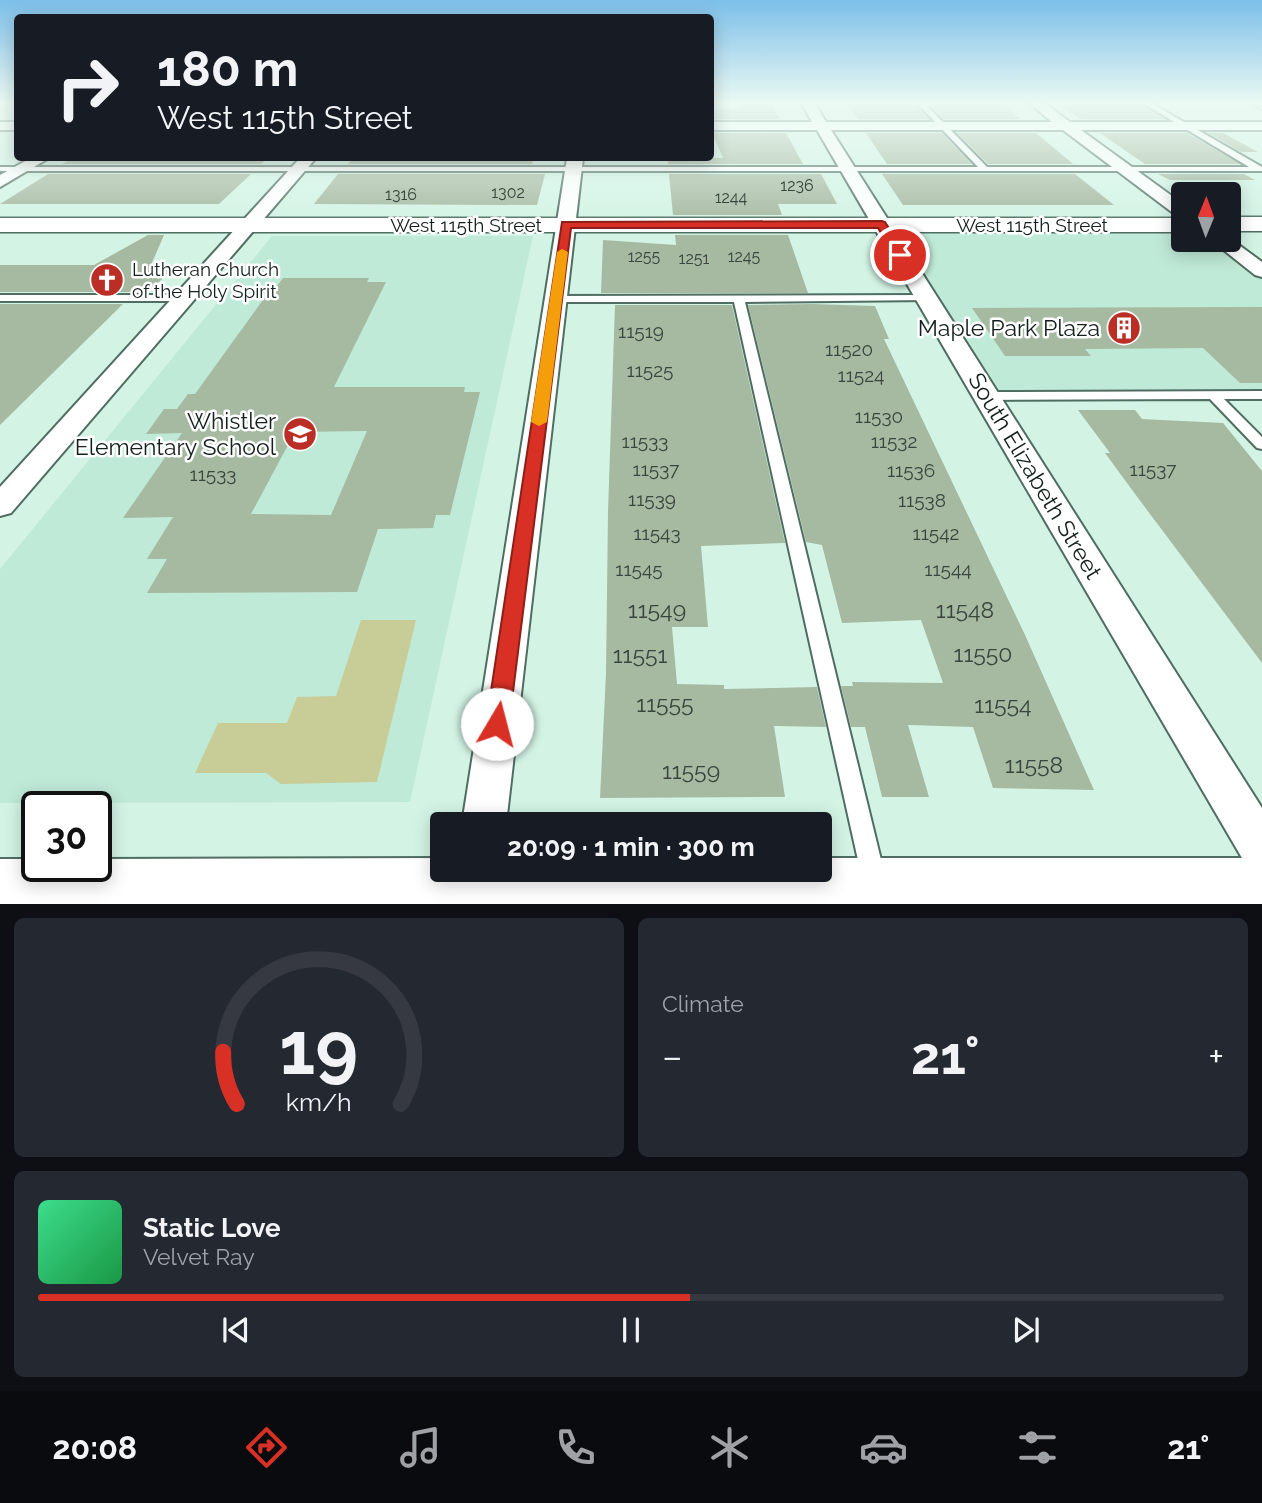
<!DOCTYPE html>
<meta charset="utf-8">
<style>
body{margin:0;font-family:Raleway,sans-serif;background:#242831;color:#f1f3f6;height:100vh;display:flex;flex-direction:column;font-size:26px;white-space:nowrap}
*{box-sizing:border-box;margin:0}
p{font-size:23px;color:#9ea1a6}
.icon{flex:none;width:38px;height:38px;fill:none;stroke:currentColor;stroke-width:2;stroke-linecap:round;stroke-linejoin:round}
.map{position:relative;height:904px;overflow:hidden}
.panel{display:flex;flex-direction:column;gap:14px;padding:14px;background:#0d0f14;flex:1}
.panel>*{flex:none}
.guide{position:absolute;left:14px;top:14px;width:700px;height:147px;border-radius:7px;box-shadow:0 4px 18px #0003;background:#171b24;color:#f1f3f6;overflow:hidden}
.needle{width:46px;rotate:1deg}
.buttons{position:absolute;left:1171px;top:182px;display:grid;gap:14px}
.buttons a{display:grid;place-items:center;width:70px;height:70px;border-radius:7px;background:#171b24;box-shadow:0 4px 18px #0003;font-size:35px}
.speed{position:absolute;left:21px;top:791px;display:flex;gap:14px;font-size:35px;font-weight:700;text-align:center}
.speed>*{display:grid;place-content:center;width:91px;height:91px;border-radius:50%;background:#171b24;box-shadow:0 4px 18px #0003;line-height:1}
.speed .limit{border:4px solid #111;border-radius:10px;background:#fff;color:#111}
.pin{position:absolute;display:grid;place-items:center;width:60px;height:60px;color:#fff;margin:-30px;border:4px solid #fff;border-radius:50%;box-shadow:0 2px 7px #0007}
.me{position:absolute;width:77px;margin:-38px;rotate:8deg;stroke-linejoin:round;filter:drop-shadow(0 0 5px #0008)}
.turn{display:flex;align-items:center;gap:24px;height:147px;padding:0 28px;font-size:32px}
.turn .icon{width:91px;height:91px;stroke-width:2.5}
.turn b{display:block;font-size:49px;line-height:60px}
.big{font-size:52px;font-weight:700;line-height:1.1}
.panel .tile{flex:1;display:flex;flex-direction:column;justify-content:center;gap:10px;min-width:0;padding:0 24px;border-radius:10px;background:#242831}
.panel .dial{align-items:center;gap:0}
.dial svg{height:182px;overflow:visible;fill:none;stroke:#363941;stroke-width:7;stroke-linecap:round;text-anchor:middle}
.dial text{fill:#f1f3f6;stroke:none}
.song{display:flex;align-items:center;gap:21px}
.cover{width:84px;height:84px;border-radius:10px;background:linear-gradient(135deg,hsl(150 70% 55%),hsl(140 70% 35%))}
.played{height:7px;border-radius:4px;background:linear-gradient(90deg,#d93025 55%,#363941 55%)}
.keys{display:flex;justify-content:space-around;direction:ltr}
.heat{display:flex;justify-content:space-between;align-items:center;font-size:38px;direction:ltr}
.panel .tiles{flex:1;display:grid;gap:14px;grid-template-columns:1fr 1fr}
.tile:last-child{grid-column:span 2}
.trip{position:absolute;left:430px;top:812px;width:402px;height:70px;border-radius:7px;background:#171b24;box-shadow:0 4px 18px #0003;font-weight:700;line-height:70px;text-align:center}
.tab-bar{display:flex;height:112px;justify-content:space-around;align-items:center;background:#090b0e;color:#9ea1a6}
.tab-bar .icon{width:49px;height:49px}
.tab-bar .active{color:#d93025}
.tab-bar b{font-size:32px;color:#f1f3f6}
.map>svg:first-child{display:block}
.built{fill:#c0ead8}
.green{fill:#c8cc97}
.building{fill:#a6b9a1;fill-rule:evenodd}
.lines{fill:none;stroke-linecap:round;stroke-linejoin:round}
.service-casing{stroke:#4f6d60;stroke-width:4}
.minor-casing{stroke:#4f6d60;stroke-width:4}
.tertiary-casing{stroke:#4f6d60;stroke-width:3}
.service{fill:#fff;fill-rule:evenodd}
.minor{fill:#fff;fill-rule:evenodd}
.tertiary{fill:#fff;fill-rule:evenodd}
.route{fill:#d93025;stroke:#8d1f18;stroke-width:2}
.slow{fill:#f59e0b}
.labels{text-anchor:middle;stroke-width:5;stroke-linejoin:round;paint-order:stroke}
.far-number-label{font-size:16px;fill:#38463c}
.far-street-label{font-size:19px;fill:#14201b;stroke:#fff}
.far-poi-label{font-size:19px;fill:#14201b;stroke:#fff;text-anchor:start}
.number-label{font-size:19px;fill:#38463c}
.poi-label{font-size:23px;fill:#14201b;stroke:#fff;text-anchor:end}
.street-label{font-size:23px;fill:#14201b;stroke:#fff}
.near-number-label{font-size:23px;fill:#38463c}
</style>
<div class="map">
<svg width="1262" height="905" viewBox="0 0 1262 905">
<rect width="100%" height="100%" fill="#d3f4e5"/>
<g class="built">
<polygon points="1183,232 1183,240 1213,240 1262,276 1262,391 993,391 895,233"/>
<polygon points="272,236 533,236 410,802 0,803 0,569"/>
</g>
<polygon class="green" points="361,620 416,620 377,782 281,784 266,773 195,773 218,723 287,723 297,697 336,696"/>
<g class="building">
<polygon points="737,102 771,102 780,119 710,119 710,109 740,109"/>
<polygon points="846,102 914,103 929,119 858,119"/>
<polygon points="959,102 1000,102 1020,119 944,119 927,103"/>
<polygon points="1056,102 1135,102 1165,119 1081,119"/>
<polygon points="712,133 786,133 803,164 668,164 668,158 723,158"/>
<polygon points="866,133 942,133 972,164 887,164"/>
<polygon points="957,133 1036,133 1073,164 988,164"/>
<polygon points="1100,133 1187,133 1240,164 1145,164"/>
<polygon points="1208,133 1223,133 1258,152 1241,152"/>
<polygon points="73,158 268,158 261,164 62,164"/>
<polygon points="453,158 534,158 532,164 348,164 351,160 452,160"/>
<polygon points="48,174 251,174 219,204 0,204"/>
<polygon points="338,174 545,174 537,205 314,204"/>
<polygon points="669,174 821,174 837,204 778,204 782,215 673,215"/>
<polygon points="882,174 1075,174 1114,205 903,205"/>
<polygon points="1158,174 1244,174 1255,180 1170,180"/>
<polygon points="148,235 164,235 151,265 176,265 149,292 0,292 0,265 94,265"/>
<polygon points="675,235 788,235 808,293 601,293 603,240 676,245"/>
<path d="M283,278h86l-2,4h19l-52,105h131l-1,5h16l-30,123h-14l-3,13 -55,1 -21,63 -210,1 20,-34h-20l26,-42 -50,1 59,-85 -36,1 18,-25h13l11,-15h7l78,-108h4zM367,431l-36,84 -80,-1 44,-82z"/>
<polygon points="0,304 123,304 0,425"/>
<polygon points="812,304 875,306 889,339 884,339 1025,635 1094,790 993,788 973,727 908,725 929,797 882,797 865,727 851,727 841,686 853,686 852,682 943,683 921,620 842,623 822,545 806,542 748,305"/>
<polygon points="615,305 732,305 785,543 701,546 708,627 672,627 677,684 724,685 724,689 817,687 826,727 774,726 785,797 600,798 606,674 608,512"/>
<polygon points="1262,307 1262,383 1240,383 1203,348 1085,349 1091,356 1005,356 972,308"/>
<polygon points="1078,410 1135,410 1142,419 1223,423 1262,471 1262,663 1141,502 1105,453 1110,453"/>
</g>
<g class="lines">
<g class="service-casing">
<g id="service">
<polygon points="916,102 923,102 987,167 1249,167 1141,102 1149,102 1262,167 1262,171 0,171 0,167 978,167"/>
<polygon points="0,295 184,295 189,298 184,301 0,301"/>
<polygon points="927,295 932,298 931,300 745,302 892,905 868,905 734,302 556,302 551,299 556,296"/>
<polygon points="1262,391 1262,399 1224,399 1262,437 1262,449 1257,448 1210,399 986,400 980,396 986,392"/>
</g>
</g>
<g class="minor-casing">
<g id="minor">
<polygon points="801,102 814,102 826,122 1052,122 1028,102 1043,102 1070,122 1262,122 1262,130 1081,130 1183,204 1183,217 1177,216 1063,130 831,130 1262,808 1262,904 0,905 0,859 37,859 37,866 96,866 96,859 443,858 443,870 821,870 821,858 1242,858 817,130 710,130 710,122 812,122"/>
<polygon points="1251,102 1262,102 1262,109"/>
<rect x="0" y="122" width="18" height="8"/>
<polygon points="31,158 49,158 0,187 0,175"/>
<polygon points="300,158 316,158 11,513 0,516 0,487"/>
<polygon points="567,158 583,158 506,824 462,824"/>
<polygon points="1228,237 1262,262 1262,277 1255,275 1211,240 1228,240"/>
</g>
</g>
<g class="tertiary-casing">
<g id="tertiary">
<rect x="1228" y="217" width="34" height="14"/>
<rect x="0" y="218" width="1183" height="14"/>
</g>
</g>
<use href="#service" class="service"/>
<use href="#minor" class="minor"/>
<use href="#tertiary" class="tertiary"/>
</g>
<linearGradient id="sky" x2="0" y2="1"><stop stop-color="#7cbfe9"/><stop offset="0.45" stop-color="#ebfaf3"/><stop offset="1" stop-color="#ebfaf3" stop-opacity="0"/></linearGradient>
<rect width="1262" height="229" fill="url(#sky)"/>
<polygon class="route" points="882,221 885,222 906,255 904,257 896,257 878,228 571,228 509,724 505,731 497,734 489,731 486,724 562,222"/>
<polygon class="slow" points="562,249 568,252 547,422 539,426 531,422 557,252"/>
<defs>
<g id="church-disc" transform="scale(1.75)"><circle r="9.5" fill="#bb2e25" stroke="#fff"/><path d="M-1.2-6h2.4v3.5h3.3v2.4h-3.3V6h-2.4V-.1h-3.3v-2.4h3.3Z" fill="#fff"/></g>
<g id="building-disc" transform="scale(1.75)"><circle r="9.5" fill="#bb2e25" stroke="#fff"/><path d="M-4-6H4V6H1V3H-1V6H-4ZM-2.5-4.3h1.7v1.8h-1.7ZM.8-4.3h1.7v1.8H.8ZM-2.5-1h1.7V.8h-1.7ZM.8-1h1.7V.8H.8Z" fill="#fff"/></g>
<g id="school-disc" transform="scale(1.75)"><circle r="9.5" fill="#bb2e25" stroke="#fff"/><path d="M0-5L7-2L0 1L-7-2ZM-4 1L0 2.5L4 1V4Q0 6-4 4Z" fill="#fff"/></g>
</defs>
<g fill-rule="evenodd">
<use href="#church-disc" x="107" y="280"/>
<use href="#building-disc" x="1124" y="328"/>
<use href="#school-disc" x="300" y="434"/>
</g>
<g class="labels">
<g class="far-number-label">
<text x="797" y="191">1236</text>
<text x="508" y="198">1302</text>
<text x="401" y="200">1316</text>
<text x="731" y="203">1244</text>
<text x="644" y="262">1255</text>
<text x="744" y="262">1245</text>
<text x="694" y="264">1251</text>
</g>
<g class="far-street-label">
<text x="466" y="232">West 115th Street</text>
<text x="1032" y="232">West 115th Street</text>
</g>
<g class="far-poi-label">
<text x="132" y="276">Lutheran Church<tspan x="132" dy="22">of the Holy Spirit</tspan></text>
</g>
<g class="number-label">
<text x="641" y="338">11519</text>
<text x="849" y="356">11520</text>
<text x="650" y="377">11525</text>
<text x="861" y="382">11524</text>
<text x="879" y="423">11530</text>
<text x="645" y="448">11533</text>
<text x="894" y="448">11532</text>
<text x="656" y="476">11537</text>
<text x="1153" y="476">11537</text>
<text x="911" y="477">11536</text>
<text x="213" y="481">11533</text>
<text x="652" y="506">11539</text>
<text x="922" y="507">11538</text>
<text x="657" y="540">11543</text>
<text x="936" y="540">11542</text>
<text x="639" y="576">11545</text>
<text x="948" y="576">11544</text>
</g>
<g class="poi-label">
<text x="1100" y="336">Maple Park Plaza</text>
<text x="276" y="429">Whistler<tspan x="276" dy="26">Elementary School</tspan></text>
</g>
<g class="street-label">
<text transform="translate(1035 476) rotate(59)" y="8">South Elizabeth Street</text>
</g>
<g class="near-number-label">
<text x="657" y="618">11549</text>
<text x="965" y="618">11548</text>
<text x="983" y="662">11550</text>
<text x="640" y="663">11551</text>
<text x="665" y="712">11555</text>
<text x="1003" y="713">11554</text>
<text x="1034" y="773">11558</text>
<text x="691" y="779">11559</text>
</g>
</g>
</svg>
<div class="buttons">
<a><svg class="needle" viewBox="-14 -14 28 28"><path d="M0-13l5 13h-10z" fill="#e53935"/><path d="M0 13l5-13h-10z" fill="#9ea1a6"/></svg></a>
</div>
<div class="speed"><div class="limit">30</div></div>
<div class="pin" style="left:900px;top:255px;background:#d93025"><svg class="icon" aria-label="arrive" viewBox="0 0 24 24"><path d="M6 21V4h12l-3 4 3 4H6"/></svg></div>
<svg class="me" style="left:497px;top:724px" viewBox="-20 -20 40 40"><circle r="19" fill="#fff"/><path d="M0-13L10 11 0 6-10 11z" fill="#d93025"/></svg>
<div class="trip">20:09 · 1 min · 300 m</div>
<div class="guide">
<div class="turn"><svg class="icon" aria-label="right" viewBox="0 0 24 24"><path d="M7 20v-9h11M14 6l5 5-5 5"/></svg><div><b>180 m</b>West 115th Street</div></div>
</div>
</div>
<section class="panel">
<div class="tiles">
<div class="tile dial"><svg viewBox="0 0 100 80">
<path d="M14 69A42 42 0 1 1 86 69"/>
<path d="M14 69A42 42 0 0 1 8 46" stroke="#d93025"/>
<text x="50" y="56" font-size="32" font-weight="700">19</text>
<text x="50" y="72" font-size="11">km/h</text>
</svg></div>
<div class="tile"><p>Climate</p>
<div class="heat"><a>−</a><b class="big">21°</b><a>+</a></div>
</div>
<div class="tile">
<div class="song"><i class="cover"></i><div><b>Static Love</b><p>Velvet Ray</p></div></div>
<div class="played"></div>
<div class="keys"><svg class="icon" aria-label="previous" viewBox="0 0 24 24"><path d="M18 5L8 12l10 7zM5 5v14"/></svg><svg class="icon" aria-label="pause" viewBox="0 0 24 24"><path d="M8 5v14M16 5v14"/></svg><svg class="icon" aria-label="next" viewBox="0 0 24 24"><path d="M6 5l10 7-10 7zM19 5v14"/></svg></div>
</div>
</div>
</section>
<nav class="tab-bar">
<b>20:08</b>
<svg class="icon active" aria-label="directions" viewBox="0 0 24 24"><path d="M12 3l9 9-9 9-9-9zM9 14v-3h6M13 9l2 2-2 2"/></svg>
<svg class="icon" aria-label="music" viewBox="0 0 24 24"><path d="M9 18V5l10-2v13"/><circle cx="6" cy="18" r="3"/><circle cx="16" cy="16" r="3"/></svg>
<svg class="icon" aria-label="phone" viewBox="0 0 24 24"><path d="M5 4h4l2 5-3 2q2 4 5 5l2-3 5 2v4C11 20 4 13 5 4z"/></svg>
<svg class="icon" aria-label="climate" viewBox="0 0 24 24"><path d="M12 3v18M4 7l16 10M4 17L20 7"/></svg>
<svg class="icon" aria-label="car" viewBox="0 0 24 24"><path d="M5 17H2v-5l4-1 3-4h7l3 4 3 1v5h-3M9 17h6M6 11h13"/><circle cx="7" cy="17" r="2"/><circle cx="17" cy="17" r="2"/></svg>
<svg class="icon" aria-label="filters" viewBox="0 0 24 24"><path d="M4 7h16M4 17h16"/><circle cx="9" cy="7" r="2"/><circle cx="15" cy="17" r="2"/></svg>
<b>21°</b>
</nav>
